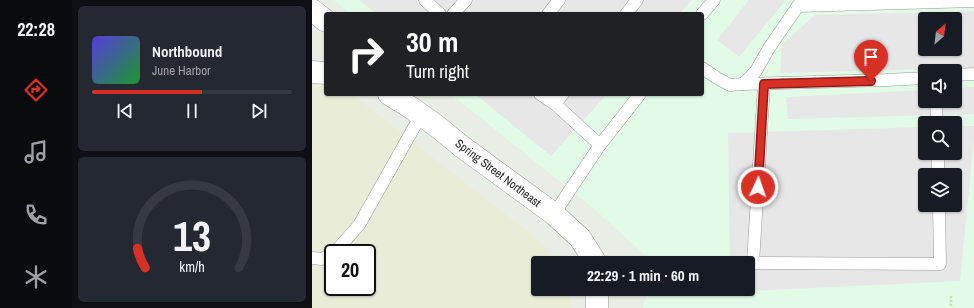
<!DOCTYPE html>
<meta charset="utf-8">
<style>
body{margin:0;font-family:"Archivo Narrow",sans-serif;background:#242831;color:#f1f3f6;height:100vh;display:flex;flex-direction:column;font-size:15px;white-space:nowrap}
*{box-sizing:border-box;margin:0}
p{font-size:13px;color:#9ea1a6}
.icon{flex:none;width:22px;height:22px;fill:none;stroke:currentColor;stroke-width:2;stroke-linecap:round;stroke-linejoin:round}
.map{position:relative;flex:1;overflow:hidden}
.details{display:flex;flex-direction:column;gap:6px;padding:6px;background:#0d0f14;width:240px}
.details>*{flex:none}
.hud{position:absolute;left:12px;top:12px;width:380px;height:84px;border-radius:4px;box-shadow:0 1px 3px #0004;background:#202124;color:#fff;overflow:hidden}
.needle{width:26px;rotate:28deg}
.buttons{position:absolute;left:606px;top:12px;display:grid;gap:8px}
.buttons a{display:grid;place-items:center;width:44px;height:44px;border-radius:4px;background:#171b24;box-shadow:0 1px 3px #0004;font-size:20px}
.speed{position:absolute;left:12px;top:244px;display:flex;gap:8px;font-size:20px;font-weight:700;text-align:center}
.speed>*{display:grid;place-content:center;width:52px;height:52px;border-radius:50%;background:#171b24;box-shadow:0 1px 3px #0004;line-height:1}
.speed .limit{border:2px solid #111;border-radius:6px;background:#fff;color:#111}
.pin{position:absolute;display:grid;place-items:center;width:34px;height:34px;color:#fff;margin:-41px -17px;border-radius:50% 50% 50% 0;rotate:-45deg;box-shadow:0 0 4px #0007}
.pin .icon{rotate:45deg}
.me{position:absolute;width:44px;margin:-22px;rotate:3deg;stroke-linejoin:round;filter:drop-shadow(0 0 3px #0008)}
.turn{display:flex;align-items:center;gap:14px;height:84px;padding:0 16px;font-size:18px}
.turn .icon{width:52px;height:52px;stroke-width:2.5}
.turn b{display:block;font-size:28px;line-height:34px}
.details .tile{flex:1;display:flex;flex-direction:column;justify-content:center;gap:6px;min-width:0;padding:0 14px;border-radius:6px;background:#242831}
.details .dial{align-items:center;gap:0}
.dial svg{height:104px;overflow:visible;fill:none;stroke:#363941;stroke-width:7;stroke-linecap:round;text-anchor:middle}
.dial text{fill:#f1f3f6;stroke:none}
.song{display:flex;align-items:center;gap:12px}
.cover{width:48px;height:48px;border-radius:6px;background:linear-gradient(135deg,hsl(250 70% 55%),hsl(130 70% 35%))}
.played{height:4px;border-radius:2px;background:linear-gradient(90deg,#d93025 55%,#363941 55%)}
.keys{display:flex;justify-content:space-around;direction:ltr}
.trip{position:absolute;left:219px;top:256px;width:224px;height:40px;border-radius:4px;background:#171b24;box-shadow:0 1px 3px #0004;font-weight:700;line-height:40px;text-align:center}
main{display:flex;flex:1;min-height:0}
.tabs{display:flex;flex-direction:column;width:72px;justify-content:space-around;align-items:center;background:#090b0e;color:#9ea1a6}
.tabs .icon{width:28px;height:28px}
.tabs .active{color:#d93025}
.tabs b{font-size:18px;color:#f1f3f6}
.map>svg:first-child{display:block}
.commercial{fill:#e9edd8;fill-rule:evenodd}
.education{fill:#e2fbe6;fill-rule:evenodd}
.parking{fill:#e7e7e7;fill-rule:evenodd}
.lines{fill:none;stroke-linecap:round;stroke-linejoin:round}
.lane-casing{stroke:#999;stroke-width:13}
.street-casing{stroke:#999;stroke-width:23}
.path{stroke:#cee87d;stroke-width:2.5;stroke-dasharray:2 2;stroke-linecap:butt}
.lane{stroke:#fff;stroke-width:12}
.street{stroke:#fff;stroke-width:22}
.route-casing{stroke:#8d1f18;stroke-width:10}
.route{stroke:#d93025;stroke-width:7}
.labels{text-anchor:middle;stroke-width:3;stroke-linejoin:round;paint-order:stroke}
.street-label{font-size:12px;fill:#1f1f1f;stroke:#fff}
</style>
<main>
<nav class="tabs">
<b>22:28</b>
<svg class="icon active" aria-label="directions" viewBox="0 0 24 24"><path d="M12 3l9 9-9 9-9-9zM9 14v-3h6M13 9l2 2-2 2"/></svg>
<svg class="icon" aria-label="music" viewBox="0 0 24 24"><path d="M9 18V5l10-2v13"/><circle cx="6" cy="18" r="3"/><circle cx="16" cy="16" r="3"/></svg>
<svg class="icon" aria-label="phone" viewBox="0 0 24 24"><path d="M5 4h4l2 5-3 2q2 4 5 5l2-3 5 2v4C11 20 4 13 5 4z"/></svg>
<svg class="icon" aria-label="climate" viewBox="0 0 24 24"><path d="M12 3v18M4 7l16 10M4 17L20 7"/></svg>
</nav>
<section class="details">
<div class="tile">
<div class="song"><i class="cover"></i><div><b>Northbound</b><p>June Harbor</p></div></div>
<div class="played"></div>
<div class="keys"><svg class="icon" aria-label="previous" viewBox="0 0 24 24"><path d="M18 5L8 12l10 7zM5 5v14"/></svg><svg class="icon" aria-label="pause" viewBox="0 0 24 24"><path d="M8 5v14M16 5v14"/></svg><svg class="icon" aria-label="next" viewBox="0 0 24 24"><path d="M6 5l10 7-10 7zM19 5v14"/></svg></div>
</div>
<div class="tile dial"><svg viewBox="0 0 100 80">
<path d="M14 69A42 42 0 1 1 86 69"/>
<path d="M14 69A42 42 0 0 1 8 54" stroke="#d93025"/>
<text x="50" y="56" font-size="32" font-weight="700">13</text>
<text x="50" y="72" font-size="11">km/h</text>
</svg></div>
</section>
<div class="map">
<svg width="662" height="308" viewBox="0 0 662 308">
<rect width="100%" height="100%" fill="#e8eee6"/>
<path class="commercial" d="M0,63l14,11v20h26l183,143 25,26h-22v26h30l4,19h-260zM21,253h34v34h-34z"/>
<path class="education" d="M22,0h640v308h-331l5,-19h100v-26h-100l-1,-6 -55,-50 -141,-113h251v-80h-351zM613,19h30v30h-30zM613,71h30v30h-30zM613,123h30v30h-30zM613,175h30v30h-30z"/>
<g class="parking">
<polygon points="47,0 380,0 367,14 65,14"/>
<polygon points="437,0 474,0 427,57 405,40"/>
<path d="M662,11v57l-194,5 2,-28 33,-30zM613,19h30v30h-30z"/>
<polygon points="662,87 662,114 476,119 474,97 613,90 613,101 643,101 643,88"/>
<polygon points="163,94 295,94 239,156"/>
<path d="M643,126h19v11l-14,144 -229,11v-3h17v-26h-18l-2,-130 197,-6v26h30zM613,175h30v30h-30z"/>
</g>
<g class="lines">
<g class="lane-casing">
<g id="lane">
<polyline points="113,0 128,14"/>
<polyline points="486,6 662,1"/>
<polyline points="141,14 154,0"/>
<polyline points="236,14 247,0"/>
<polyline points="314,14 325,0"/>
<polyline points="390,14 402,0"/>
<polyline points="390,68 405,78 418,85 431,84 444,71 457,48 490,0"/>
<polyline points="643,75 662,74"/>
<polyline points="431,84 574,80 613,78"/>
<polyline points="452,84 441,263 628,264 627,205"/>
<polyline points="228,94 243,104 288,145"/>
<polyline points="624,101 625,123"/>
<polyline points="243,104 251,94"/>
<polyline points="626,153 626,175"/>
<polyline points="242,214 288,145 328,94"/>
<polyline points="0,258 10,259 23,252 47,225 109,115"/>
</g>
</g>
<g class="street-casing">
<g id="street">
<polyline points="0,10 14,21"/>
<polyline points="0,72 14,73"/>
<polyline points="77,94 101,109 126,127 149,146 242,214 268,238 284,263"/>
<polyline points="285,289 285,308"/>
</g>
</g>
<polyline class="path" points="639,296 639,308"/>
<use href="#lane" class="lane"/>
<use href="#street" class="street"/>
</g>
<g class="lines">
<g class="route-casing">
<polyline id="route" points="446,187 452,84 559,81"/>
</g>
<use href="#route" class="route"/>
</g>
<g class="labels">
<g class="street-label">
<text transform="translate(186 173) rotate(37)" y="4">Spring Street Northeast</text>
</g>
</g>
</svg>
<div class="buttons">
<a><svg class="needle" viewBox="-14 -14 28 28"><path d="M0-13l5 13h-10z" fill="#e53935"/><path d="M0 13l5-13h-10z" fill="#9ea1a6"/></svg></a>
<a><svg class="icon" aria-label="sound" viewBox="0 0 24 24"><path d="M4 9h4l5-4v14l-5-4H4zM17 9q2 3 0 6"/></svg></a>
<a><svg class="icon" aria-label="search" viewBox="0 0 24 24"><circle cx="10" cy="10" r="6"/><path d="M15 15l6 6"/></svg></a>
<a><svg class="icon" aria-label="layers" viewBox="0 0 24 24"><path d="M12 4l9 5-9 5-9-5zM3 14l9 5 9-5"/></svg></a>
</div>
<div class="speed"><div class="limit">20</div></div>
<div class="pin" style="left:559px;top:81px;background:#d93025"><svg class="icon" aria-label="arrive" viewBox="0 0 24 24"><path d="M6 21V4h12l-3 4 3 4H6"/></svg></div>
<svg class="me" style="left:446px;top:187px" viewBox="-20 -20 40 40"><circle r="17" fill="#d93025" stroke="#fff" stroke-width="3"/><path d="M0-11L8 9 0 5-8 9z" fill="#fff"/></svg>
<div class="trip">22:29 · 1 min · 60 m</div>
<div class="hud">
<div class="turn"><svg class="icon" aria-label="right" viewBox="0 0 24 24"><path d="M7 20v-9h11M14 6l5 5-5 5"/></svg><div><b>30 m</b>Turn right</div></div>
</div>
</div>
</main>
